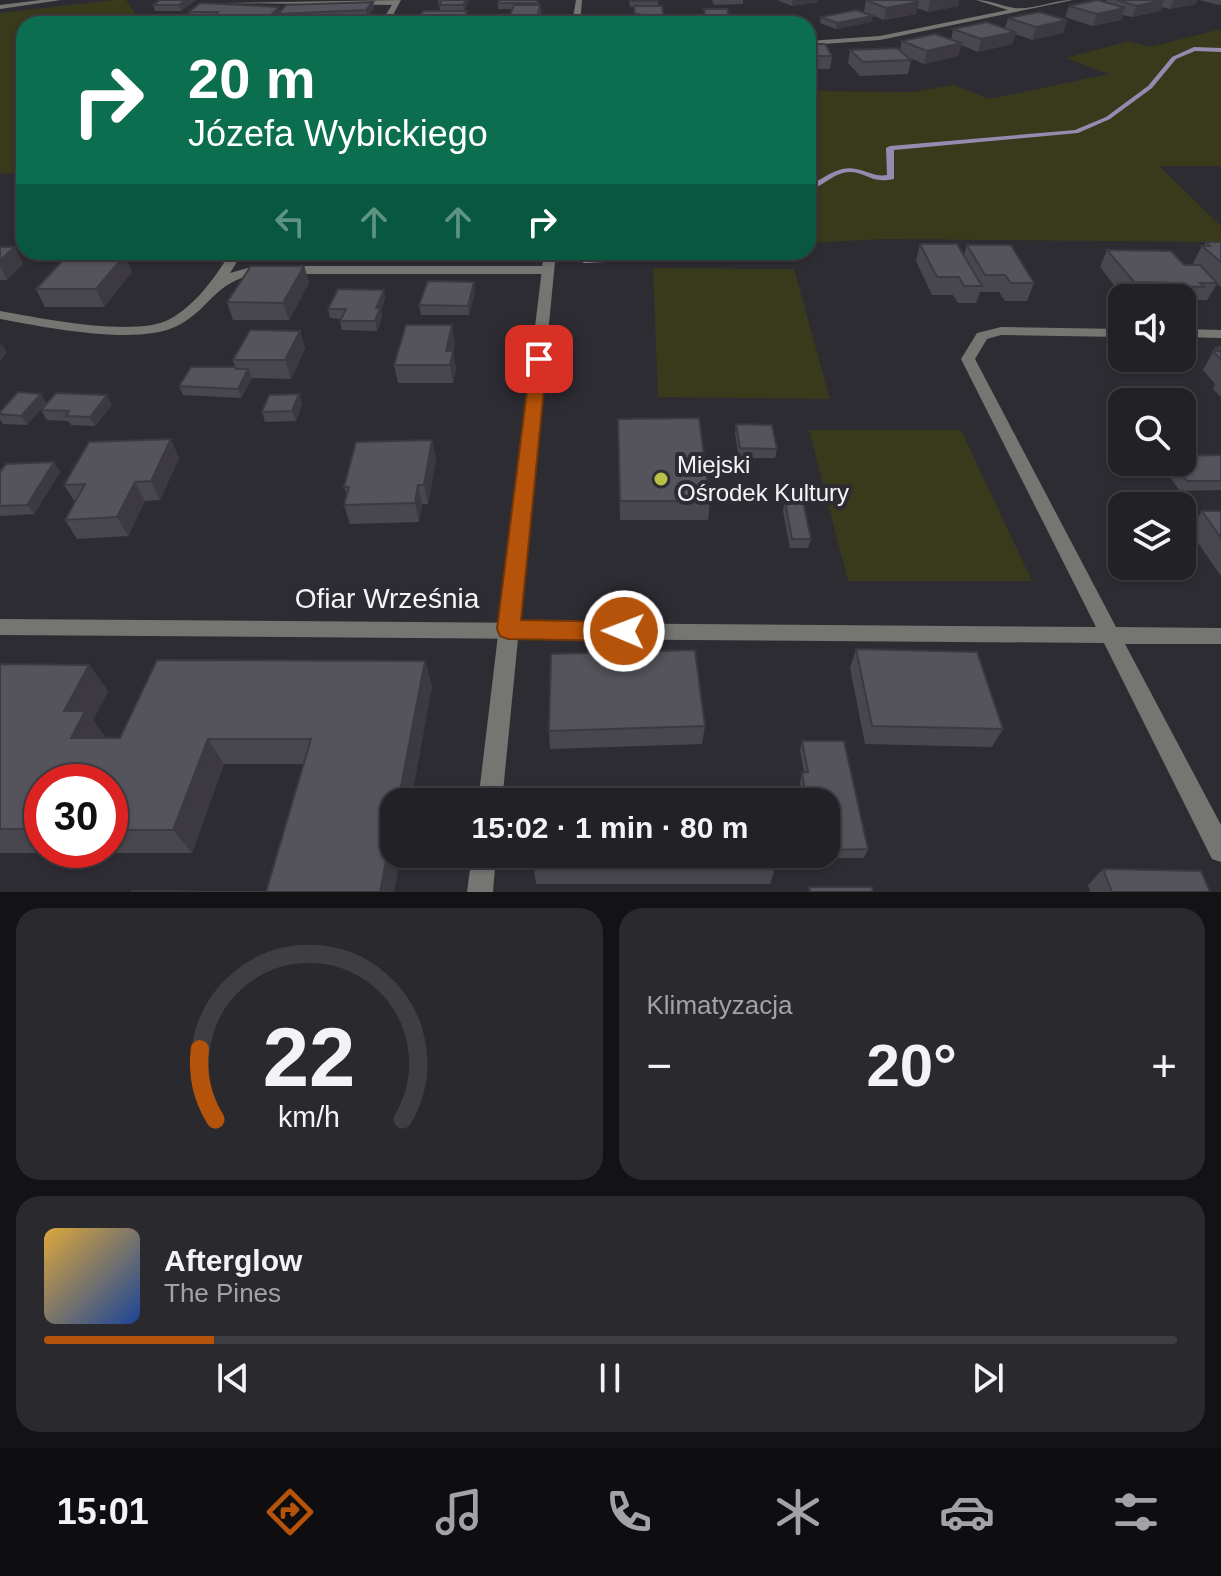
<!DOCTYPE html>
<html lang="pl">
<meta charset="utf-8">
<style>
body{margin:0;font-family:Helvetica,sans-serif;background:#2a292e;color:#f1f3f6;height:100vh;display:flex;flex-direction:column;font-size:30px;white-space:nowrap}
*{box-sizing:border-box;margin:0}
p{font-size:26px;color:#a2a3a7}
.icon{flex:none;width:44px;height:44px;fill:none;stroke:currentColor;stroke-width:2;stroke-linecap:round;stroke-linejoin:round}
.map{position:relative;height:892px;overflow:hidden}
.side{display:flex;flex-direction:column;gap:16px;padding:16px;background:#131215;flex:1}
.side>*{flex:none}
.guide{position:absolute;left:16px;top:16px;width:800px;height:244px;border-radius:24px;box-shadow:0 2px 6px #0004,0 0 0 2px #3f3e43;background:#0b6e4f;color:#fff;overflow:hidden}
.buttons{position:absolute;left:1108px;top:284px;display:grid;gap:16px}
.buttons a{display:grid;place-items:center;width:88px;height:88px;border-radius:16px;background:#222126;box-shadow:0 2px 6px #0004,0 0 0 2px #3f3e43;font-size:40px}
.speed{position:absolute;left:24px;top:764px;display:flex;gap:16px;font-size:40px;font-weight:700;text-align:center}
.speed>*{display:grid;place-content:center;width:104px;height:104px;border-radius:50%;background:#222126;box-shadow:0 2px 6px #0004,0 0 0 2px #3f3e43;line-height:1}
.speed .limit{border:12px solid #d22;background:#fff;color:#111}
.pin{position:absolute;display:grid;place-items:center;width:68px;height:68px;color:#fff;margin:-34px;border-radius:16px;box-shadow:0 4px 12px #0006}
.me{position:absolute;width:88px;margin:-44px;rotate:271deg;stroke-linejoin:round;filter:drop-shadow(0 0 6px #0008)}
.turn{display:flex;align-items:center;gap:28px;height:168px;padding:0 40px;font-size:36px}
.turn .icon{width:104px;height:104px;stroke-width:2.5}
.turn b{display:block;font-size:56px;line-height:68px}
.lanes{display:flex;align-items:center;height:76px;padding:0 40px;background:#0003;justify-content:center;gap:40px;direction:ltr}
.lanes .off{opacity:.35}
.big{font-size:60px;font-weight:700;line-height:1.1}
.side .tile{flex:1;display:flex;flex-direction:column;justify-content:center;gap:12px;min-width:0;padding:0 28px;border-radius:24px;background:#2a292e}
.side .dial{align-items:center;gap:0}
.dial svg{height:208px;overflow:visible;fill:none;stroke:#3f3e43;stroke-width:7;stroke-linecap:round;text-anchor:middle}
.dial text{fill:#f1f3f6;stroke:none}
.song{display:flex;align-items:center;gap:24px}
.cover{width:96px;height:96px;border-radius:12px;background:linear-gradient(135deg,hsl(40 70% 55%),hsl(220 70% 35%))}
.played{height:8px;border-radius:4px;background:linear-gradient(90deg,#b45309 15%,#3f3e43 15%)}
.keys{display:flex;justify-content:space-around;direction:ltr}
.heat{display:flex;justify-content:space-between;align-items:center;font-size:44px;direction:ltr}
.side .tiles{flex:1;display:grid;gap:16px;grid-template-columns:1fr 1fr}
.tile:last-child{grid-column:span 2}
.trip{position:absolute;left:380px;top:788px;width:460px;height:80px;border-radius:24px;background:#222126;box-shadow:0 2px 6px #0004,0 0 0 2px #3f3e43;font-weight:700;line-height:80px;text-align:center}
.tab-bar{display:flex;height:128px;justify-content:space-around;align-items:center;background:#0e0d0f;color:#a2a3a7}
.tab-bar .icon{width:56px;height:56px}
.tab-bar .on{color:#b45309}
.tab-bar b{font-size:36px;color:#f1f3f6}
.map>svg:first-child{display:block}
.green{fill:#383a1b}
.lines{fill:none;stroke-linecap:round;stroke-linejoin:round}
.stream{fill:#948cb0;fill-rule:evenodd}
.minor{fill:#757672;fill-rule:evenodd}
.tertiary{fill:#757672;fill-rule:evenodd}
.wall{fill:#49474e;fill-rule:evenodd}
.shaded-wall{fill:#3c3a40}
.building{fill:#55535b;stroke:#3c3a40;stroke-width:2}
.route{fill:#b45309;stroke:#753606;stroke-width:2}
.poi-dot{fill:#bac045;stroke:#2d2c33;stroke-width:3}
.labels{text-anchor:middle;stroke-width:8;stroke-linejoin:round;paint-order:stroke}
.poi-label{font-size:24px;fill:#f5f4f9;stroke:#2d2c33;text-anchor:start}
.near-street-label{font-size:28px;fill:#f5f4f9;stroke:#2d2c33}
</style>
<div class="map">
<svg width="1221" height="892" viewBox="0 0 1221 892">
<rect width="100%" height="100%" fill="#2d2c33"/>
<g class="green">
<polygon points="114,0 126,0 142,24 24,24 24,173 0,174 0,13"/>
<polygon points="1221,29 1221,166 1159,166 1221,226 1221,242 883,239 808,243 808,91 913,92 953,85 989,99 1109,74 1066,58 1129,41 1150,47"/>
<polygon points="653,268 794,269 830,399 658,397"/>
<polygon points="809,430 961,430 1032,581 848,581"/>
</g>
<g class="lines">
<g class="stream">
<path d="M1194,47l27,1v4l-26,-1 -19,8 -24,29 -42,31 -32,14 -184,17v29c-24,5 -27,-7 -45,-7 -14,0 -27,15 -41,19v-5c16,-7 29,-21 48,-17 11,2 19,8 31,6l-1,-27 4,-2 185,-16 31,-13 42,-31 24,-29z"/>
<polygon points="632,252 644,252 626,261 584,263 579,260 584,257 624,255"/>
</g>
<g class="minor">
<polygon points="41,0 61,0 0,9 0,5"/>
<polygon points="401,0 388,24 380,24 392,5 223,3"/>
<path d="M976,0c14,0 25,6 38,8 19,2 40,-8 59,-8l-193,40 -72,5v-4l72,-5 128,-26z"/>
<path d="M231,252h12l-13,21 25,-7h293l6,4 -6,4h-293c-43,10 -44,34 -76,51 -41,22 -134,2 -179,-6v-8c39,7 136,27 170,8 27,-15 45,-42 61,-67z"/>
<polygon points="1001,327 1122,329 1122,337 1001,335 987,339 975,359 1116,627 1221,628 1221,644 1125,644 1221,825 1221,862 1212,859 1104,643 0,635 0,619 1096,627 961,359 977,333"/>
<polygon points="1182,329 1221,330 1221,338 1182,337"/>
</g>
<g class="tertiary">
<polygon points="576,0 582,0 580,24 572,24"/>
<polygon points="544,252 556,252 502,802 478,802"/>
<polygon points="472,854 496,854 493,892 467,892"/>
</g>
</g>
<g class="wall">
<polygon points="160,0 196,0 181,11 155,11 153,5"/>
<polygon points="438,0 469,0 464,11 440,11"/>
<polygon points="629,0 658,0 658,6 664,17 664,23 635,20 634,7 630,7"/>
<polygon points="712,0 743,0 743,4 714,5"/>
<polygon points="777,0 818,0 818,2 792,6"/>
<polygon points="866,0 959,0 958,6 928,12 917,8 916,14 884,20 864,12"/>
<polygon points="1107,0 1197,0 1196,4 1170,9 1162,7 1160,11 1132,17 1123,15 1121,20 1092,26 1065,17 1069,6 1106,2"/>
<polygon points="1199,0 1221,0 1221,4 1218,5"/>
<polygon points="373,2 374,8 368,17 280,20 278,15 272,22 216,22 215,18 191,18 189,12 280,12"/>
<polygon points="539,2 538,5 540,5 541,11 538,24 510,24 509,18 512,9 498,9 498,3"/>
<polygon points="704,9 730,19 729,24 705,24"/>
<polygon points="873,16 871,22 836,29 820,23 821,17"/>
<polygon points="1008,18 1067,20 1063,33 1032,40 1015,34 1012,44 978,52 961,45 958,56 924,64 908,57 911,60 908,74 860,76 848,63 850,50 900,50 902,41 951,40 953,29 1005,28"/>
<polygon points="418,21 469,23 418,24"/>
<polygon points="808,44 832,56 830,69 808,69"/>
<polygon points="1206,242 1221,242 1221,287 1217,284 1207,300 1197,300 1194,304 1182,304 1182,298 1124,298 1100,267 1107,250 1184,265 1195,265 1193,263 1202,246 1204,246"/>
<polygon points="920,244 964,255 967,245 1034,283 1027,301 1005,301 999,292 980,292 976,303 958,303 953,295 932,295 916,261"/>
<polygon points="0,247 15,247 23,264 7,280 0,280"/>
<polygon points="304,266 309,283 289,320 233,320 227,302"/>
<polygon points="132,272 104,307 45,307 36,289"/>
<polygon points="384,290 385,299 381,310 382,317 377,331 342,330 340,321 341,319 330,318 328,309"/>
<polygon points="475,291 469,315 421,315 419,305"/>
<polygon points="300,331 305,349 291,379 252,378 241,398 183,395 179,386 235,367 233,360"/>
<polygon points="455,343 453,351 456,369 453,383 398,383 394,365"/>
<polygon points="1216,347 1221,347 1221,397 1213,389 1215,384 1203,370"/>
<polygon points="41,394 46,403 27,425 3,424 0,419 0,412"/>
<polygon points="299,394 302,404 296,421 265,422 262,412"/>
<polygon points="112,405 95,426 71,425 68,421 47,420 41,410"/>
<polygon points="618,419 710,501 708,520 620,520"/>
<polygon points="736,424 777,449 775,458 739,458 735,434"/>
<polygon points="432,440 436,459 428,504 422,504 419,522 350,524 344,505 347,496 344,487"/>
<polygon points="1221,455 1221,490 1180,491 1162,466 1164,462 1182,462"/>
<polygon points="179,458 160,500 145,501 128,536 77,539 65,520 75,502 64,485"/>
<polygon points="0,472 60,472 34,514 0,516"/>
<polygon points="785,501 811,539 808,548 790,548 783,511"/>
<polygon points="1221,510 1221,576 1189,530 1202,511 1220,511"/>
<polygon points="856,649 1003,729 992,747 865,744 850,668"/>
<path d="M425,661l7,26 -38,167h7l-7,38h-128l37,-128h-79l-32,89h-192v-189l89,1 19,26 -15,29 12,17 -1,1h16zM42,782h68v68h-68z"/>
<polygon points="705,726 702,744 550,749 549,731"/>
<polygon points="802,741 868,849 864,858 773,858 775,868 770,884 536,884 534,868 535,854 826,854 826,802 803,802 800,782 802,773 804,772 800,750"/>
<polygon points="1103,869 1210,892 1090,892 1088,885"/>
</g>
<g class="shaded-wall">
<polygon points="186,0 196,0 181,11 179,5"/>
<polygon points="466,0 469,0 464,11 463,5"/>
<polygon points="792,0 818,0 818,2 792,6"/>
<polygon points="930,0 959,0 958,6 928,12"/>
<polygon points="1164,0 1160,11 1132,17 1137,6"/>
<polygon points="1174,0 1197,0 1196,4 1170,9"/>
<polygon points="373,2 374,8 368,17 366,10"/>
<polygon points="919,2 916,14 884,20 886,8"/>
<polygon points="279,7 280,13 278,14 278,15 272,22 270,16"/>
<polygon points="1125,8 1121,20 1092,26 1097,14"/>
<polygon points="467,11 469,23 463,24 462,23"/>
<polygon points="873,16 871,22 836,29 837,23"/>
<polygon points="1067,20 1063,33 1032,40 1036,27"/>
<polygon points="1015,32 1012,44 978,52 981,39"/>
<polygon points="961,43 958,56 924,64 927,51"/>
<polygon points="15,247 23,264 7,280 0,266 0,260"/>
<polygon points="125,255 132,272 104,307 96,289"/>
<polygon points="304,266 309,283 289,320 283,303"/>
<polygon points="474,282 475,291 469,315 468,306"/>
<polygon points="384,290 385,299 381,310 382,317 377,331 375,321 376,308"/>
<polygon points="452,325 455,343 450,365 446,351"/>
<polygon points="300,331 305,349 291,379 285,360"/>
<polygon points="2,344 7,353 0,361 0,346"/>
<polygon points="453,351 456,369 453,383 450,365"/>
<polygon points="248,369 252,379 241,398 238,389"/>
<polygon points="41,394 46,403 27,425 21,416"/>
<polygon points="299,394 302,404 296,421 292,411"/>
<polygon points="107,395 112,405 95,426 90,417"/>
<polygon points="171,439 179,458 160,500 151,481"/>
<polygon points="432,440 436,459 428,504 424,485"/>
<polygon points="54,462 60,472 34,514 27,505"/>
<polygon points="135,482 145,501 128,536 117,517"/>
<polygon points="418,485 422,504 419,522 415,503"/>
<polygon points="425,661 432,687 411,802 398,802"/>
<polygon points="89,665 108,691 93,720 105,737 92,763 71,738 64,711"/>
<polygon points="208,739 224,764 192,853 173,830"/>
<polygon points="394,821 394,854 401,854 394,892 380,892"/>
</g>
<g class="building">
<polygon points="160,0 186,0 179,5 153,5"/>
<polygon points="442,0 466,0 463,5 439,5"/>
<polygon points="499,0 537,0 536,3 498,3"/>
<rect x="630" y="0" width="28" height="1"/>
<polygon points="866,0 912,0 919,2 886,8"/>
<polygon points="1098,0 1125,8 1097,14 1069,6"/>
<polygon points="1117,0 1163,0 1137,6"/>
<polygon points="373,2 366,10 278,14 286,5"/>
<polygon points="200,3 279,7 270,16 214,16 218,12 189,12"/>
<polygon points="514,5 540,5 537,18 509,18"/>
<polygon points="634,6 662,6 664,17 635,14"/>
<polygon points="704,9 727,9 730,19 706,19"/>
<polygon points="856,10 873,16 837,23 821,17"/>
<polygon points="423,11 467,11 462,23 444,23 418,21"/>
<polygon points="1039,12 1067,20 1036,27 1008,18"/>
<polygon points="754,17 789,17 793,24 757,24"/>
<polygon points="665,19 692,20 693,24 666,24"/>
<polygon points="987,22 1015,32 981,39 953,29"/>
<polygon points="935,34 961,43 927,51 902,41"/>
<polygon points="808,44 825,44 832,56 808,56"/>
<polygon points="897,48 911,60 863,62 850,50"/>
<polygon points="1206,242 1221,242 1221,262 1202,246 1210,246"/>
<polygon points="920,244 957,244 982,286 964,286 959,277 937,277"/>
<polygon points="967,245 1011,245 1034,283 1011,283 1005,275 985,275"/>
<polygon points="0,247 15,247 0,260"/>
<polygon points="1107,250 1171,251 1184,265 1200,265 1217,283 1200,283 1204,287 1175,286 1173,283 1134,282"/>
<polygon points="68,255 125,255 96,289 36,289"/>
<polygon points="251,266 304,266 283,303 227,302"/>
<polygon points="428,281 474,282 468,306 419,305"/>
<polygon points="338,289 384,290 376,308 380,308 375,321 340,321 346,309 328,309"/>
<polygon points="406,325 452,325 446,351 453,351 450,365 394,365"/>
<polygon points="250,330 300,331 285,360 233,360"/>
<polygon points="1216,347 1221,347 1221,360 1213,351 1220,351"/>
<polygon points="191,367 235,367 236,369 248,369 238,389 179,386"/>
<polygon points="18,392 41,394 21,416 0,414 0,412"/>
<polygon points="56,393 107,395 90,417 66,416 69,411 41,410"/>
<polygon points="299,394 292,411 262,412 269,395"/>
<polygon points="699,418 710,501 620,501 618,419"/>
<polygon points="736,424 772,425 777,449 740,448"/>
<polygon points="171,439 151,481 135,482 117,517 65,520 85,484 64,485 89,442"/>
<polygon points="432,440 424,485 418,485 415,503 344,505 349,487 344,487 356,442"/>
<polygon points="1221,455 1221,481 1187,481 1172,462 1182,462 1182,456"/>
<polygon points="54,462 27,505 0,506 0,472 6,464"/>
<polygon points="785,501 803,502 811,539 792,539"/>
<polygon points="1202,511 1221,511 1221,538"/>
<polygon points="856,649 977,652 1003,729 872,726"/>
<polygon points="695,650 705,726 549,731 551,654"/>
<polygon points="157,660 425,661 398,802 394,802 394,821 380,892 132,892 132,891 266,892 311,739 208,739 173,830 110,830 110,782 42,782 42,829 0,829 0,664 89,665 64,711 85,711 71,738 120,738"/>
<polygon points="802,741 844,741 868,849 826,850 826,802 807,802 802,773 808,772"/>
<polygon points="539,797 765,797 766,802 538,802"/>
<polygon points="535,854 773,854 775,868 534,868"/>
<polygon points="1103,869 1201,871 1210,892 1112,892"/>
<polygon points="809,887 872,887 873,892 810,892"/>
</g>
<polygon class="route" points="539,354 547,359 521,620 624,622 632,625 635,631 632,638 624,641 508,639 500,636 497,629 531,359"/>
<circle class="poi-dot" cx="661" cy="479" r="8"/>
<g class="labels">
<g class="poi-label">
<text x="677" y="473">Miejski<tspan x="677" dy="28">Ośrodek Kultury</tspan></text>
</g>
<g class="near-street-label">
<text x="387" y="608">Ofiar Września</text>
</g>
</g>
</svg>
<div class="buttons">
<a><svg class="icon" aria-label="sound" viewBox="0 0 24 24"><path d="M4 9h4l5-4v14l-5-4H4zM17 9q2 3 0 6"/></svg></a>
<a><svg class="icon" aria-label="search" viewBox="0 0 24 24"><circle cx="10" cy="10" r="6"/><path d="M15 15l6 6"/></svg></a>
<a><svg class="icon" aria-label="layers" viewBox="0 0 24 24"><path d="M12 4l9 5-9 5-9-5zM3 14l9 5 9-5"/></svg></a>
</div>
<div class="speed"><div class="limit">30</div></div>
<div class="pin" style="left:539px;top:359px;background:#d93025"><svg class="icon" aria-label="arrive" viewBox="0 0 24 24"><path d="M6 21V4h12l-3 4 3 4H6"/></svg></div>
<svg class="me" style="left:624px;top:631px" viewBox="-20 -20 40 40"><circle r="17" fill="#b45309" stroke="#fff" stroke-width="3"/><path d="M0-11L8 9 0 5-8 9z" fill="#fff"/></svg>
<div class="trip">15:02 · 1 min · 80 m</div>
<div class="guide">
<div class="turn"><svg class="icon" aria-label="right" viewBox="0 0 24 24"><path d="M7 20v-9h11M14 6l5 5-5 5"/></svg><div><b>20 m</b>Józefa Wybickiego</div></div>
<div class="lanes"><svg class="icon off" aria-label="left" viewBox="0 0 24 24"><path d="M17 20v-9H6M10 6l-5 5 5 5"/></svg><svg class="icon off" aria-label="ahead" viewBox="0 0 24 24"><path d="M12 20V5M6 11l6-6 6 6"/></svg><svg class="icon off" aria-label="ahead" viewBox="0 0 24 24"><path d="M12 20V5M6 11l6-6 6 6"/></svg><svg class="icon" aria-label="right" viewBox="0 0 24 24"><path d="M7 20v-9h11M14 6l5 5-5 5"/></svg></div>
</div>
</div>
<section class="side">
<div class="tiles">
<div class="tile dial"><svg viewBox="0 0 100 80">
<path d="M14 69A42 42 0 1 1 86 69"/>
<path d="M14 69A42 42 0 0 1 8 42" stroke="#b45309"/>
<text x="50" y="56" font-size="32" font-weight="700">22</text>
<text x="50" y="72" font-size="11">km/h</text>
</svg></div>
<div class="tile"><p>Klimatyzacja</p>
<div class="heat"><a>−</a><b class="big">20°</b><a>+</a></div>
</div>
<div class="tile">
<div class="song"><i class="cover"></i><div><b>Afterglow</b><p>The Pines</p></div></div>
<div class="played"></div>
<div class="keys"><svg class="icon" aria-label="previous" viewBox="0 0 24 24"><path d="M18 5L8 12l10 7zM5 5v14"/></svg><svg class="icon" aria-label="pause" viewBox="0 0 24 24"><path d="M8 5v14M16 5v14"/></svg><svg class="icon" aria-label="next" viewBox="0 0 24 24"><path d="M6 5l10 7-10 7zM19 5v14"/></svg></div>
</div>
</div>
</section>
<nav class="tab-bar">
<b>15:01</b>
<svg class="icon on" aria-label="directions" viewBox="0 0 24 24"><path d="M12 3l9 9-9 9-9-9zM9 14v-3h6M13 9l2 2-2 2"/></svg>
<svg class="icon" aria-label="music" viewBox="0 0 24 24"><path d="M9 18V5l10-2v13"/><circle cx="6" cy="18" r="3"/><circle cx="16" cy="16" r="3"/></svg>
<svg class="icon" aria-label="phone" viewBox="0 0 24 24"><path d="M5 4h4l2 5-3 2q2 4 5 5l2-3 5 2v4C11 20 4 13 5 4z"/></svg>
<svg class="icon" aria-label="climate" viewBox="0 0 24 24"><path d="M12 3v18M4 7l16 10M4 17L20 7"/></svg>
<svg class="icon" aria-label="car" viewBox="0 0 24 24"><path d="M5 17H2v-5l4-1 3-4h7l3 4 3 1v5h-3M9 17h6M6 11h13"/><circle cx="7" cy="17" r="2"/><circle cx="17" cy="17" r="2"/></svg>
<svg class="icon" aria-label="filters" viewBox="0 0 24 24"><path d="M4 7h16M4 17h16"/><circle cx="9" cy="7" r="2"/><circle cx="15" cy="17" r="2"/></svg>
</nav>
